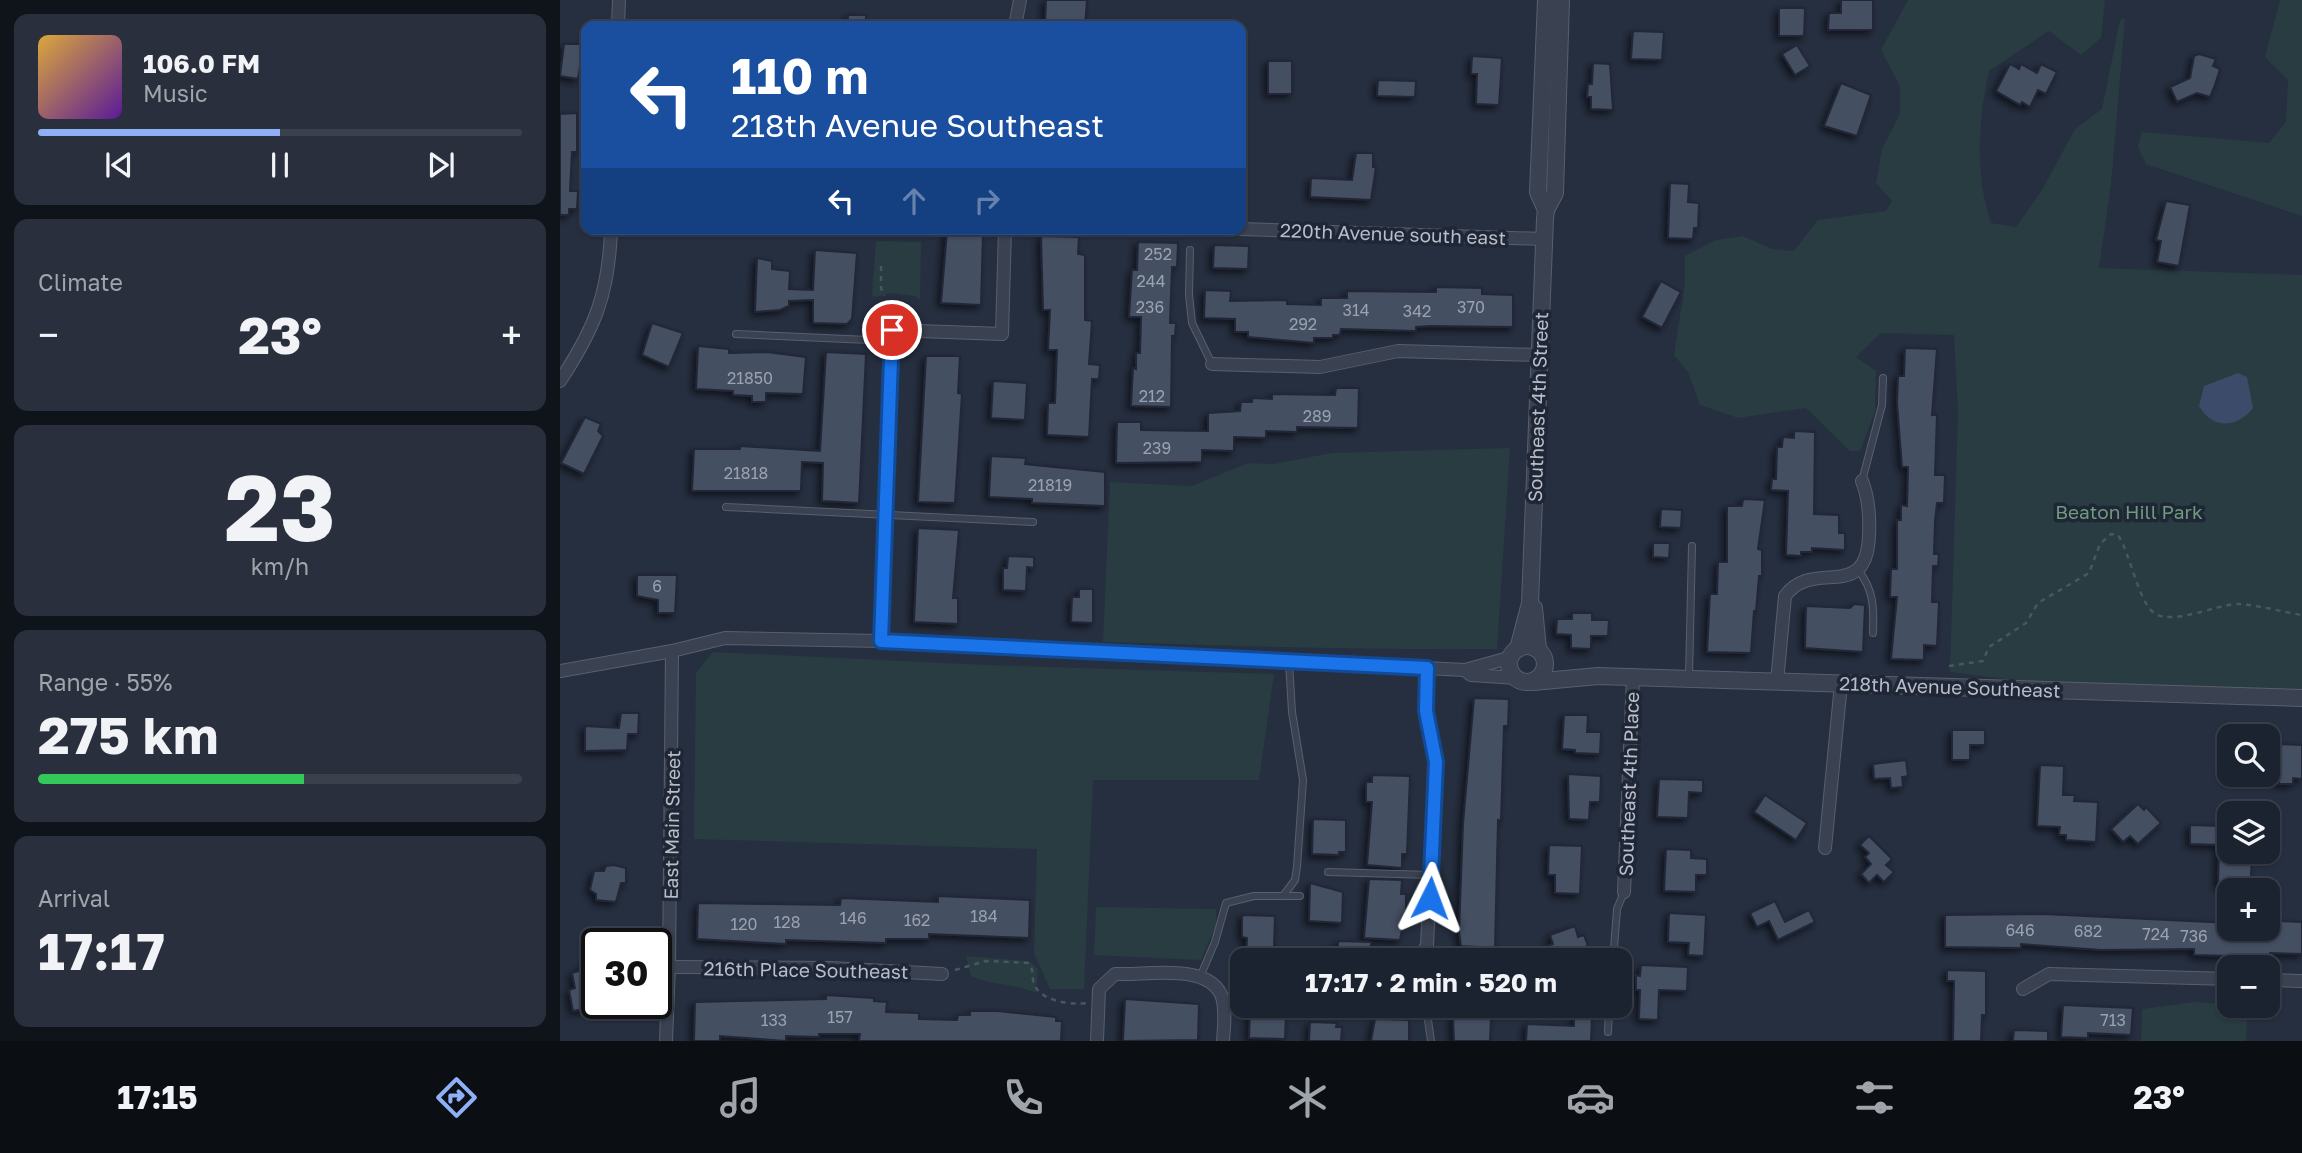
<!DOCTYPE html>
<meta charset="utf-8">
<style>
body{margin:0;font-family:"Golos Text",sans-serif;background:#292f3c;color:#f1f3f6;height:100vh;display:flex;flex-direction:column;font-size:26px;white-space:nowrap}
*{box-sizing:border-box;margin:0}
p{font-size:23px;color:#a0a4ab}
.icon{flex:none;width:38px;height:38px;fill:none;stroke:currentColor;stroke-width:2;stroke-linecap:round;stroke-linejoin:round}
.map{position:relative;flex:1;overflow:hidden}
.drawer{display:flex;flex-direction:column;gap:14px;padding:14px;background:#0f131a;width:560px}
.drawer>*{flex:none}
.top-card{position:absolute;left:21px;top:21px;width:665px;height:214px;border-radius:14px;box-shadow:0 2px 5px #0004,0 0 0 2px #3a404c;background:#1a4fa0;color:#fff;overflow:hidden}
.tools{position:absolute;left:1657px;top:724px;display:grid;gap:14px}
.tools a{display:grid;place-items:center;width:63px;height:63px;border-radius:14px;background:#1c2330;box-shadow:0 2px 5px #0004,0 0 0 2px #3a404c;font-size:35px}
.speed{position:absolute;left:21px;top:928px;display:flex;gap:14px;font-size:35px;font-weight:700;text-align:center}
.speed>*{display:grid;place-content:center;width:91px;height:91px;border-radius:50%;background:#1c2330;box-shadow:0 2px 5px #0004,0 0 0 2px #3a404c;line-height:1}
.speed .limit{border:4px solid #111;border-radius:10px;background:#fff;color:#111}
.pin{position:absolute;display:grid;place-items:center;width:60px;height:60px;color:#fff;margin:-30px;border:4px solid #fff;border-radius:50%;box-shadow:0 2px 7px #0007}
.me{position:absolute;width:77px;margin:-38px;rotate:3deg;stroke-linejoin:round;filter:drop-shadow(0 0 5px #0008)}
.turn{display:flex;align-items:center;gap:24px;height:147px;padding:0 35px;font-size:32px}
.turn .icon{width:91px;height:91px;stroke-width:2.5}
.turn b{display:block;font-size:49px;line-height:60px}
.lanes{display:flex;align-items:center;height:66px;padding:0 35px;background:#0003;justify-content:center;gap:35px;direction:ltr}
.lanes .off{opacity:.35}
.big{font-size:52px;font-weight:700;line-height:1.1}
.drawer .widget{flex:1;display:flex;flex-direction:column;justify-content:center;gap:10px;min-width:0;padding:0 24px;border-radius:14px;background:#292f3c}
.drawer .dial{align-items:center;gap:0}
.dial b{font-size:91px;line-height:1}
.song{display:flex;align-items:center;gap:21px}
.cover{width:84px;height:84px;border-radius:10px;background:linear-gradient(135deg,hsl(40 70% 55%),hsl(270 70% 35%))}
.played{height:7px;border-radius:4px;background:linear-gradient(90deg,#8faff7 50%,#3a404c 50%)}
.keys{display:flex;justify-content:space-around;direction:ltr}
.heat{display:flex;justify-content:space-between;align-items:center;font-size:38px;direction:ltr}
.charge{height:10px;border-radius:5px;background:linear-gradient(90deg,#34c759 55%,#3a404c 0)}
.trip{position:absolute;left:670px;top:948px;width:402px;height:70px;border-radius:14px;background:#1c2330;box-shadow:0 2px 5px #0004,0 0 0 2px #3a404c;font-weight:700;line-height:70px;text-align:center}
.menu{display:flex;height:112px;justify-content:space-around;align-items:center;background:#0b0e13;color:#a0a4ab}
.menu .icon{width:49px;height:49px}
.menu .selected{color:#8faff7}
.menu b{font-size:32px;color:#f1f3f6}
main{display:flex;flex:1;min-height:0}
.map>svg:first-child{display:block}
.green{fill:#283c41}
.water{fill:#3c4b69}
.building{fill:#454f62;stroke:#212837;stroke-width:2;filter:url(#shadow)}
.lines{fill:none;stroke-linecap:round;stroke-linejoin:round}
.service-casing{stroke:#585f6d;stroke-width:8}
.minor-casing{stroke:#585f6d;stroke-width:14}
.tertiary-casing{stroke:#585f6d;stroke-width:18}
.path{stroke:#46595e;stroke-width:2.5;stroke-dasharray:5 5;stroke-linecap:butt}
.service{stroke:#3a4150;stroke-width:6}
.minor{stroke:#3a4150;stroke-width:12}
.tertiary{stroke:#3a4150;stroke-width:16}
.route-casing{stroke:#114b97;stroke-width:18}
.route{stroke:#1a73e8;stroke-width:12}
.labels{text-anchor:middle;stroke-width:7;stroke-linejoin:round;paint-order:stroke}
.number-label{font-size:16px;fill:#9aa2b0}
.street-label{font-size:19px;fill:#b7bdca;stroke:#1f2635}
.park-label{font-size:19px;fill:#6e9b7c;stroke:#1f2635}
</style>
<main>
<section class="drawer">
<div class="widget">
<div class="song"><i class="cover"></i><div><b>106.0 FM</b><p>Music</p></div></div>
<div class="played"></div>
<div class="keys"><svg class="icon" aria-label="previous" viewBox="0 0 24 24"><path d="M18 5L8 12l10 7zM5 5v14"/></svg><svg class="icon" aria-label="pause" viewBox="0 0 24 24"><path d="M8 5v14M16 5v14"/></svg><svg class="icon" aria-label="next" viewBox="0 0 24 24"><path d="M6 5l10 7-10 7zM19 5v14"/></svg></div>
</div>
<div class="widget"><p>Climate</p>
<div class="heat"><a>−</a><b class="big">23°</b><a>+</a></div>
</div>
<div class="widget dial"><b>23</b><p>km/h</p></div>
<div class="widget"><p>Range · 55%</p><b class="big">275 km</b><div class="charge"></div></div>
<div class="widget"><p>Arrival</p><b class="big">17:17</b></div>
</section>
<div class="map">
<svg width="1742" height="1041" viewBox="0 0 1742 1041">
<defs>
<filter id="shadow"><feDropShadow dx="-3.5" dy="3.5" stdDeviation="3.5" flood-color="#0009"/></filter>
</defs>
<rect width="100%" height="100%" fill="#262f40"/>
<g class="green">
<path d="M1348,0h197l-4,38 -20,17 -32,-24 -60,40c-11,49 -14,105 2,152l25,4 26,-37 33,-61 27,-20 18,-89 5,-2 -14,167 -12,83 203,7v417l-249,-7 -103,-13 8,-261 -4,-76 -73,-2 -25,24 20,14 -1,41 -15,39h-10l-44,-43 -68,10 -38,-13 -12,-33 -14,-17 11,-72v-27l31,-16 27,-4 29,13 22,2 24,-31 68,-9 6,-10 -16,-18 6,-34 18,-35v-28l-19,-36z"/>
<polygon points="1720,0 1742,0 1742,216 1586,164 1578,147 1582,132 1709,143 1726,122 1728,80 1705,57"/>
<polygon points="316,241 361,242 360,300 355,296 331,293 316,297 312,295"/>
<path d="M950,448l-13,201c-132,1 -263,-3 -394,-7l7,-160 82,4 56,-23 25,1 59,-11z"/>
<polygon points="153,652 426,665 714,674 699,780 533,780 524,989 490,989 474,953 477,849 134,839 136,673"/>
<polygon points="536,907 656,909 656,925 641,960 534,955"/>
<polygon points="888,948 956,951 956,961 887,961"/>
<path d="M406,956l63,5 9,8 -2,24c-21,-10 -43,-7 -65,-17z"/>
<polygon points="1635,1002 1688,1006 1686,1041 1578,1041 1581,1040 1582,1009"/>
<polygon points="875,1006 954,1006 953,1016 878,1013"/>
</g>
<path class="water" d="M1678,373l9,4 6,31c-16,20 -40,22 -54,-2l5,-20z"/>
<g class="building">
<polygon points="486,0 527,0 525,26 485,26"/>
<polygon points="1281,0 1313,0 1313,30 1268,30 1269,13 1281,13"/>
<polygon points="1219,8 1245,8 1244,36 1219,36"/>
<rect x="288" y="15" width="18" height="11"/>
<polygon points="1073,31 1104,32 1102,60 1071,59"/>
<polygon points="4,44 24,44 18,79 0,76"/>
<polygon points="1237,45 1250,66 1235,75 1222,54"/>
<polygon points="1639,54 1656,59 1653,66 1660,69 1655,85 1650,97 1637,93 1617,102 1610,87 1630,78 1634,56"/>
<polygon points="912,56 942,58 939,105 916,104 917,74 911,74"/>
<rect x="708" y="61" width="24" height="33"/>
<polygon points="1033,63 1050,64 1053,110 1031,109 1031,97 1027,97 1028,84 1032,84"/>
<polygon points="1450,64 1459,69 1461,64 1477,73 1481,64 1497,72 1486,94 1478,90 1470,107 1462,102 1460,105 1436,91"/>
<polygon points="818,80 856,81 855,97 817,96"/>
<polygon points="1281,83 1311,95 1297,136 1264,126"/>
<polygon points="17,113 17,152 12,152 10,191 18,191 17,209 9,209 9,215 0,215 0,114"/>
<polygon points="796,153 813,153 813,167 816,167 811,200 750,197 751,178 792,180"/>
<polygon points="1110,183 1129,184 1128,202 1139,203 1138,228 1134,228 1133,239 1108,238"/>
<polygon points="1606,201 1630,205 1619,266 1597,262 1601,241 1596,240"/>
<polygon points="387,232 423,233 421,305 381,303"/>
<polygon points="481,236 519,237 518,254 525,255 525,320 532,321 529,364 540,365 539,379 532,379 529,437 487,435 488,403 495,403 497,350 488,350 490,310 483,310"/>
<polygon points="578,242 618,243 617,267 612,267 610,323 616,323 615,336 612,336 611,407 571,406 573,368 576,369 576,353 580,353 581,317 569,317 572,270 577,270"/>
<polygon points="654,245 689,246 688,269 653,268"/>
<polygon points="255,250 297,253 292,319 287,324 253,323 253,300 229,301 229,306 220,310 195,312 197,258 212,261 212,269 230,271 229,289 253,290"/>
<polygon points="1101,281 1121,292 1102,328 1082,317"/>
<polygon points="876,287 922,288 922,294 953,295 953,327 870,326 856,327 856,331 781,329 780,335 773,335 773,338 754,338 754,343 688,337 688,332 675,332 675,319 644,318 645,290 671,291 670,301 727,300 727,304 761,305 761,298 787,298 787,291 876,292"/>
<polygon points="92,323 123,333 109,367 82,355"/>
<polygon points="138,346 169,349 169,353 207,352 246,357 243,394 206,393 206,402 192,402 192,396 173,395 173,391 136,389"/>
<polygon points="1345,348 1377,349 1372,415 1377,415 1375,475 1385,475 1384,503 1377,503 1375,521 1374,554 1379,554 1378,566 1373,566 1372,602 1379,602 1377,646 1364,645 1364,660 1331,659 1337,597 1330,597 1331,569 1337,569 1337,520 1341,520 1341,505 1347,506 1348,467 1342,467 1337,403 1338,376 1344,376"/>
<polygon points="266,352 306,354 299,503 262,501 263,463 242,462 241,491 132,491 134,449 180,449 180,446 260,451"/>
<polygon points="366,356 400,356 398,393 402,394 395,503 358,502"/>
<polygon points="433,381 467,383 465,420 431,418"/>
<polygon points="776,388 799,388 798,428 737,427 737,432 706,431 706,438 674,437 674,451 642,450 642,462 556,463 557,422 581,422 581,430 648,431 648,413 680,411 681,402 692,402 692,398 712,399 712,394 775,395"/>
<polygon points="25,417 41,424 38,431 43,436 24,474 1,463"/>
<polygon points="1234,431 1255,432 1254,514 1279,515 1279,533 1285,533 1285,550 1252,548 1252,552 1241,552 1241,556 1226,555 1228,491 1211,490 1212,479 1216,479 1217,447 1222,447 1223,437 1234,438"/>
<polygon points="431,456 466,458 465,464 545,472 545,506 472,503 472,499 429,497"/>
<polygon points="1183,499 1205,500 1198,549 1202,550 1202,576 1199,576 1196,611 1194,611 1191,653 1147,652 1150,594 1157,594 1158,562 1167,562 1167,506 1182,506"/>
<polygon points="1101,509 1122,510 1121,528 1100,527"/>
<polygon points="358,528 399,530 393,598 398,598 398,624 354,622"/>
<polygon points="1093,543 1110,543 1109,558 1093,557"/>
<polygon points="448,556 474,557 474,568 467,567 466,591 443,590 443,568 447,568"/>
<polygon points="77,575 117,575 115,613 98,613 98,600 77,596"/>
<polygon points="519,589 533,589 533,623 511,622 512,597 519,597"/>
<polygon points="1294,604 1305,605 1303,652 1245,648 1246,606 1290,608"/>
<polygon points="1012,613 1032,613 1032,620 1049,620 1048,636 1031,636 1031,649 1011,648 1011,635 996,634 997,619 1012,619"/>
<polygon points="914,698 949,699 948,726 944,726 941,821 938,820 935,948 901,946 899,932 903,824"/>
<polygon points="61,713 79,713 78,734 68,734 67,750 25,751 25,726 59,728"/>
<polygon points="1004,715 1028,715 1027,732 1041,732 1040,754 1015,753 1015,750 1002,749"/>
<polygon points="1392,730 1425,730 1425,745 1410,745 1410,760 1392,760"/>
<polygon points="1717,744 1742,745 1742,779 1733,778 1733,784 1719,784 1719,772 1708,772 1708,751 1716,751"/>
<polygon points="1346,760 1348,776 1342,777 1343,787 1331,788 1330,778 1314,779 1313,764"/>
<polygon points="1480,765 1504,766 1503,795 1515,795 1514,801 1538,802 1536,842 1506,840 1506,835 1499,835 1500,827 1477,826"/>
<polygon points="1008,774 1041,776 1040,802 1030,802 1029,820 1009,819"/>
<polygon points="812,775 850,776 847,854 842,854 842,868 807,865 812,802 806,802 806,782 812,782"/>
<polygon points="1099,779 1143,780 1143,793 1129,792 1128,818 1097,817"/>
<polygon points="1205,795 1247,823 1236,840 1194,812"/>
<polygon points="1578,804 1584,810 1586,807 1601,823 1578,844 1570,836 1563,842 1551,829"/>
<polygon points="753,819 786,820 786,852 779,852 779,855 752,854"/>
<polygon points="1660,823 1670,823 1670,852 1692,852 1691,878 1678,877 1677,891 1667,891 1667,886 1658,886 1659,845 1630,844 1630,825 1660,826"/>
<polygon points="1309,836 1332,859 1326,865 1334,872 1324,882 1317,875 1309,883 1301,874 1311,864 1305,857 1309,853 1300,845"/>
<polygon points="989,845 1022,846 1020,894 995,893 995,875 988,875"/>
<polygon points="1106,849 1131,850 1131,858 1147,859 1147,875 1136,875 1136,892 1104,891"/>
<polygon points="54,865 66,868 66,883 61,883 56,902 36,900 36,894 30,890 34,871 44,871 46,866"/>
<polygon points="809,879 842,880 841,894 846,894 846,909 840,940 804,938"/>
<polygon points="750,883 783,892 782,923 749,921"/>
<polygon points="378,896 470,900 469,938 369,934 369,939 326,939 326,943 226,940 226,944 137,939 138,903 280,905 281,898 378,902"/>
<polygon points="1215,901 1225,922 1249,910 1255,922 1218,940 1209,921 1197,927 1190,913"/>
<polygon points="1109,913 1146,915 1144,956 1128,955 1129,943 1108,942"/>
<polygon points="1484,914 1670,923 1670,929 1708,929 1708,925 1718,925 1718,921 1742,922 1742,954 1710,953 1710,957 1634,955 1634,949 1541,950 1461,944 1461,948 1385,947 1385,915"/>
<polygon points="682,915 715,916 714,947 720,947 719,961 686,961 687,938 682,937"/>
<polygon points="1015,926 1018,937 1024,935 1028,946 1022,948 1026,961 991,961 986,946 993,944 990,935"/>
<polygon points="778,941 811,942 811,957 806,957 806,961 768,961 768,948 778,948"/>
<polygon points="22,964 29,969 37,966 37,1000 35,1007 13,1011 9,990 15,988 12,973 19,971"/>
<polygon points="1081,965 1128,967 1127,991 1099,990 1098,1020 1079,1019 1080,990 1076,990 1076,975 1080,976"/>
<polygon points="1387,970 1426,971 1426,1015 1422,1015 1421,1041 1393,1041 1394,981 1387,981"/>
<polygon points="266,995 314,998 314,1001 327,1002 326,1012 359,1013 359,1019 397,1020 398,1015 410,1015 410,1011 437,1011 496,1017 496,1021 502,1021 501,1041 299,1041 300,1034 259,1034 259,1037 226,1036 226,1041 160,1036 160,1041 134,1041 135,1002 266,999"/>
<polygon points="565,999 639,1004 638,1040 563,1041"/>
<polygon points="1503,1005 1573,1008 1571,1035 1528,1033 1528,1038 1501,1037"/>
<polygon points="690,1011 726,1013 725,1039 689,1038"/>
<polygon points="1014,1016 1032,1016 1031,1041 966,1041 967,1024 1014,1026"/>
<polygon points="893,1017 931,1018 930,1041 894,1041"/>
<polygon points="815,1019 849,1020 849,1041 811,1041"/>
<polygon points="750,1022 777,1023 776,1027 782,1027 781,1041 749,1041"/>
<polygon points="1454,1030 1488,1031 1488,1041 1453,1041"/>
</g>
<g class="lines">
<g class="service-casing">
<g id="service">
<polyline points="630,250 629,295 632,323 652,364"/>
<polyline points="176,334 309,340 332,330"/>
<polyline points="1302,481 1322,405 1323,378"/>
<polyline points="166,507 473,522"/>
<path d="M1298,570c16,20 16,38 15,63"/>
<polyline points="1129,677 1132,546"/>
<polyline points="768,872 871,875"/>
<polyline points="723,896 735,880 737,867 743,780 732,712 729,662"/>
<polyline points="1053,961 1057,909 1064,892"/>
<polyline points="640,977 655,942 666,903 694,896 740,896"/>
<polyline points="866,1006 871,1041"/>
<polyline points="1048,1032 1049,1006"/>
</g>
</g>
<g class="minor-casing">
<g id="minor">
<polyline points="58,26 59,0"/>
<polyline points="455,26 460,0"/>
<polyline points="681,229 984,239"/>
<polyline points="652,364 760,367 838,351 979,355"/>
<path d="M0,381c35,-53 49,-88 51,-152"/>
<polyline points="321,641 332,330 442,334 445,229"/>
<polyline points="0,671 112,651 165,638 321,641 905,670 952,657"/>
<polyline points="906,671 911,675 957,678"/>
<path d="M1217,682l8,-86c28,-39 82,8 84,-61 1,-19 0,-36 -7,-54"/>
<polyline points="1265,848 1281,684"/>
<polyline points="1064,892 1073,677"/>
<polyline points="859,961 867,945 876,762 866,711 867,669"/>
<polyline points="109,967 270,968 382,974"/>
<polyline points="1708,980 1742,981"/>
<polyline points="1463,989 1489,974 1670,979"/>
<polyline points="106,1041 109,967 112,651"/>
<path d="M537,1041l2,-52 16,-15h10c27,0 85,-10 97,23 4,13 2,30 1,44"/>
</g>
</g>
<g class="tertiary-casing">
<g id="tertiary">
<polyline points="986,0 978,192 986,210"/>
<polyline points="974,608 978,649"/>
<circle cx="967" cy="664" r="18"/>
<polyline points="958,649 970,603 985,219 986,210 995,193 1001,0"/>
<polyline points="973,682 1038,676 1742,698"/>
</g>
</g>
<g class="path">
<polyline points="321,266 321,288 324,296"/>
<path d="M1389,666l34,-5 6,-14 37,-24 12,-20 51,-30 11,-29 11,-10 7,1c12,18 21,68 36,78 18,13 64,-9 84,-9 21,1 44,8 64,11"/>
<path d="M395,970l31,-9 42,2c7,7 3,13 6,21 7,18 38,21 53,19"/>
</g>
<use href="#service" class="service"/>
<use href="#minor" class="minor"/>
<use href="#tertiary" class="tertiary"/>
</g>
<g class="lines">
<g class="route-casing">
<polyline id="route" points="332,330 321,641 867,668 866,711 876,762 870,898"/>
</g>
<use href="#route" class="route"/>
</g>
<g class="labels">
<g class="number-label">
<text x="598" y="260">252</text>
<text x="591" y="287">244</text>
<text x="590" y="313">236</text>
<text x="911" y="313">370</text>
<text x="796" y="316">314</text>
<text x="857" y="317">342</text>
<text x="743" y="330">292</text>
<text x="190" y="384">21850</text>
<text x="592" y="402">212</text>
<text x="757" y="422">289</text>
<text x="597" y="454">239</text>
<text x="186" y="479">21818</text>
<text x="490" y="491">21819</text>
<text x="97" y="592">6</text>
<text x="424" y="922">184</text>
<text x="293" y="924">146</text>
<text x="357" y="926">162</text>
<text x="227" y="928">128</text>
<text x="184" y="930">120</text>
<text x="1460" y="936">646</text>
<text x="1528" y="937">682</text>
<text x="1596" y="940">724</text>
<text x="1634" y="942">736</text>
<text x="280" y="1023">157</text>
<text x="214" y="1026">133</text>
<text x="1553" y="1026">713</text>
</g>
<g class="street-label">
<text transform="translate(833 234) rotate(2)" y="7">220th Avenue south east</text>
<text transform="translate(978 407) rotate(-88)" y="7">Southeast 4th Street</text>
<text transform="translate(1390 687) rotate(2)" y="7">218th Avenue Southeast</text>
<text transform="translate(1069 784) rotate(-88)" y="7">Southeast 4th Place</text>
<text transform="translate(112 825) rotate(-89)" y="7">East Main Street</text>
<text transform="translate(246 970) rotate(1)" y="7">216th Place Southeast</text>
</g>
<g class="park-label">
<text x="1569" y="519">Beaton Hill Park</text>
</g>
</g>
</svg>
<div class="tools">
<a><svg class="icon" aria-label="search" viewBox="0 0 24 24"><circle cx="10" cy="10" r="6"/><path d="M15 15l6 6"/></svg></a>
<a><svg class="icon" aria-label="layers" viewBox="0 0 24 24"><path d="M12 4l9 5-9 5-9-5zM3 14l9 5 9-5"/></svg></a>
<a>+</a>
<a>−</a>
</div>
<div class="speed"><div class="limit">30</div></div>
<div class="pin" style="left:332px;top:330px;background:#d93025"><svg class="icon" aria-label="arrive" viewBox="0 0 24 24"><path d="M6 21V4h12l-3 4 3 4H6"/></svg></div>
<svg class="me" style="left:870px;top:898px" viewBox="-20 -20 40 40"><path d="M0-17L14 15 0 8-14 15z" fill="#1a73e8" stroke="#fff" stroke-width="4"/></svg>
<div class="trip">17:17 · 2 min · 520 m</div>
<div class="top-card">
<div class="turn"><svg class="icon" aria-label="left" viewBox="0 0 24 24"><path d="M17 20v-9H6M10 6l-5 5 5 5"/></svg><div><b>110 m</b>218th Avenue Southeast</div></div>
<div class="lanes"><svg class="icon" aria-label="left" viewBox="0 0 24 24"><path d="M17 20v-9H6M10 6l-5 5 5 5"/></svg><svg class="icon off" aria-label="ahead" viewBox="0 0 24 24"><path d="M12 20V5M6 11l6-6 6 6"/></svg><svg class="icon off" aria-label="right" viewBox="0 0 24 24"><path d="M7 20v-9h11M14 6l5 5-5 5"/></svg></div>
</div>
</div>
</main>
<nav class="menu">
<b>17:15</b>
<svg class="icon selected" aria-label="directions" viewBox="0 0 24 24"><path d="M12 3l9 9-9 9-9-9zM9 14v-3h6M13 9l2 2-2 2"/></svg>
<svg class="icon" aria-label="music" viewBox="0 0 24 24"><path d="M9 18V5l10-2v13"/><circle cx="6" cy="18" r="3"/><circle cx="16" cy="16" r="3"/></svg>
<svg class="icon" aria-label="phone" viewBox="0 0 24 24"><path d="M5 4h4l2 5-3 2q2 4 5 5l2-3 5 2v4C11 20 4 13 5 4z"/></svg>
<svg class="icon" aria-label="climate" viewBox="0 0 24 24"><path d="M12 3v18M4 7l16 10M4 17L20 7"/></svg>
<svg class="icon" aria-label="car" viewBox="0 0 24 24"><path d="M5 17H2v-5l4-1 3-4h7l3 4 3 1v5h-3M9 17h6M6 11h13"/><circle cx="7" cy="17" r="2"/><circle cx="17" cy="17" r="2"/></svg>
<svg class="icon" aria-label="filters" viewBox="0 0 24 24"><path d="M4 7h16M4 17h16"/><circle cx="9" cy="7" r="2"/><circle cx="15" cy="17" r="2"/></svg>
<b>23°</b>
</nav>
